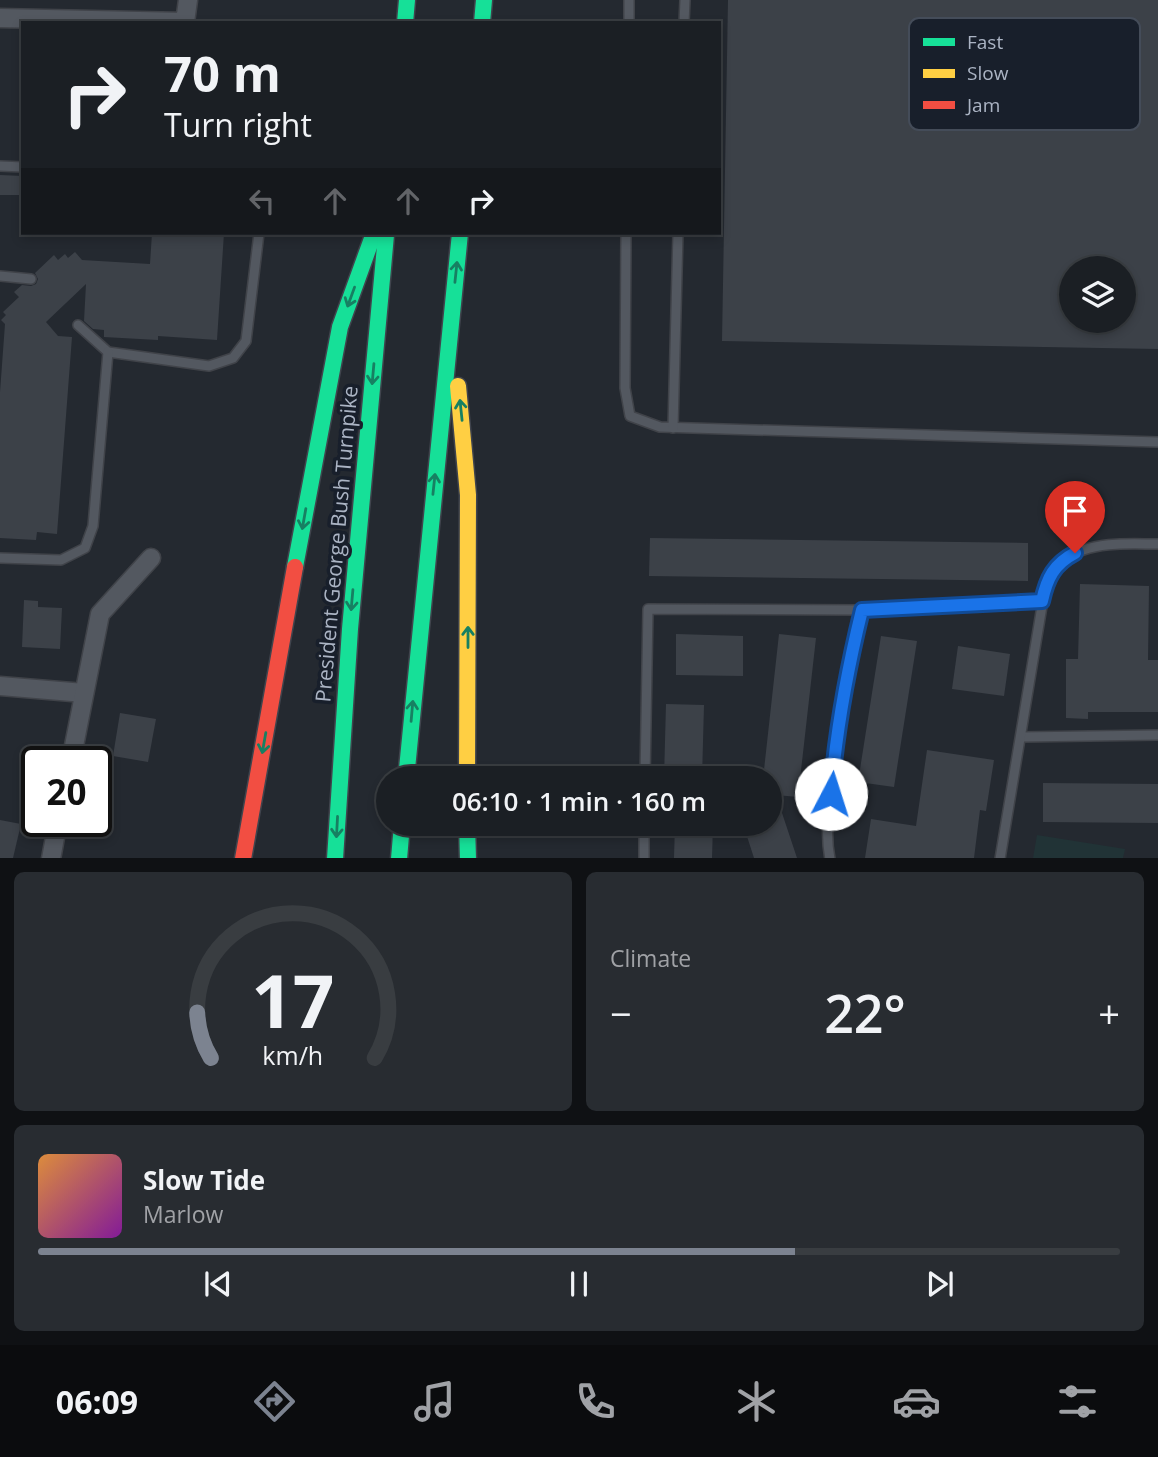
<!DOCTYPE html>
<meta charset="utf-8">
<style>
body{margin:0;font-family:"Open Sans",sans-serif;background:#282c31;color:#f1f3f6;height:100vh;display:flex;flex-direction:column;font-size:26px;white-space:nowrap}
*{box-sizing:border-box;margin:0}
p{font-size:23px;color:#a0a2a6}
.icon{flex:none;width:38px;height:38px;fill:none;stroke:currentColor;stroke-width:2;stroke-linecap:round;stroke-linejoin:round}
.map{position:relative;height:858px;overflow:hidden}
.sheet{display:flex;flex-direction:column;gap:14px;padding:14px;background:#0f1114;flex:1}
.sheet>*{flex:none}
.top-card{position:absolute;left:21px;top:21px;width:700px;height:214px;border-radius:0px;box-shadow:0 4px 10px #0003,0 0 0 2px #393d41;background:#1b1f24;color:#f1f3f6;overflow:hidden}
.controls{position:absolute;left:1059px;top:256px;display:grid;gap:14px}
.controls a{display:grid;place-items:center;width:77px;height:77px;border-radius:50%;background:#1b1f24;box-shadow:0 4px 10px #0003,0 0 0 2px #393d41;font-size:35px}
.speed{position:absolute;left:21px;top:746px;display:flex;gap:14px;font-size:35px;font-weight:700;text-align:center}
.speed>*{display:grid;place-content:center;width:91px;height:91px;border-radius:50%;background:#1b1f24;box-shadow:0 4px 10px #0003,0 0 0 2px #393d41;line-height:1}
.speed .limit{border:4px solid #111;border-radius:10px;background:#fff;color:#111}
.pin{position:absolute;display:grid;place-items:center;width:60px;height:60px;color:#fff;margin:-72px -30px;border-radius:50% 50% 50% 0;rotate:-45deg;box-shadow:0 0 7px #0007}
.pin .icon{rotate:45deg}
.me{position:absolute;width:77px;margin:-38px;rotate:5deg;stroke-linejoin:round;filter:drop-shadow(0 0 5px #0008)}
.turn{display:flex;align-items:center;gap:24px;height:147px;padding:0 28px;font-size:32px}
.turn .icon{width:91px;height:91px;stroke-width:2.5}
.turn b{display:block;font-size:49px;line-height:60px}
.lanes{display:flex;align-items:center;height:66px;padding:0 28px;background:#0003;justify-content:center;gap:35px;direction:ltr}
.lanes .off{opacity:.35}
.big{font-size:52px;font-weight:600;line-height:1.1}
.sheet .card{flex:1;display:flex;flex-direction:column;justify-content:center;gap:10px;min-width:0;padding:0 24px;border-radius:10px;background:#282c31}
.sheet .dial{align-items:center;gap:0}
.dial svg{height:182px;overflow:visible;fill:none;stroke:#393d41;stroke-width:7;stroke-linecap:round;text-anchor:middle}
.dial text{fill:#f1f3f6;stroke:none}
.song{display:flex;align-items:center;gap:21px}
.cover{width:84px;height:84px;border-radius:10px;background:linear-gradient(135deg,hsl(30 70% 55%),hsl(290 70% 35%))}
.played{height:7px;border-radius:4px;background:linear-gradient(90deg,#7c8390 70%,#393d41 70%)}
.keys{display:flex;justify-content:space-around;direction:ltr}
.heat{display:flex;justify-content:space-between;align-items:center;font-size:38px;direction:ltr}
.sheet .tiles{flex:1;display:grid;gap:14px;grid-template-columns:1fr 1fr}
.card:last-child{grid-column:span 2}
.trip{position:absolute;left:376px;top:766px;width:406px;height:70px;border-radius:35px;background:#1b1f24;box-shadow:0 4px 10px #0003,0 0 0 2px #393d41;font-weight:600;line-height:70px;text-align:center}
.tabs{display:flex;height:112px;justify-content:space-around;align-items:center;background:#0b0c0e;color:#a0a2a6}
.tabs .icon{width:49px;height:49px}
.tabs .on{color:#7c8390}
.tabs b{font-size:32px;color:#f1f3f6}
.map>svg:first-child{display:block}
.green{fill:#213336}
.building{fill:#3c4148;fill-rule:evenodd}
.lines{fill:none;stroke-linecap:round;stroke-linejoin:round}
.lane-casing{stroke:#404349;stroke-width:12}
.street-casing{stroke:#404349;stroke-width:21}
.fast-casing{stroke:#40444d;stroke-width:19}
.slow-casing{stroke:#40444d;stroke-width:19}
.jam-casing{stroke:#40444d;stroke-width:19}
.lane{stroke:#535860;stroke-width:9}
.street{stroke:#535860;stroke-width:18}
.fast{stroke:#16e098;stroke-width:16}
.slow{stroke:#ffcf43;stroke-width:16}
.jam{stroke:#f24e42;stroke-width:16}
.oneway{stroke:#178062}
.route-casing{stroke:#114b97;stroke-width:18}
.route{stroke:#1a73e8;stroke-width:12}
.labels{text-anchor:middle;stroke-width:7;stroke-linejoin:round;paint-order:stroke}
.street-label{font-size:21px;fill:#abb4c4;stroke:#181f2b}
.key{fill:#181f2b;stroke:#444c59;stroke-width:2}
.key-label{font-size:19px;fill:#abb4c4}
</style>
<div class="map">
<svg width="1158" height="859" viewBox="0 0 1158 859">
<rect width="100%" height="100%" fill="#242930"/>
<polygon class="green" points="1037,835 1125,849 1123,858 1033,858"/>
<g class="building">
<path d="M728,0h430v349l-436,-8zM1071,268h53v52h-53z"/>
<polygon points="0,175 23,176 23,195 0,195"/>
<polygon points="152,233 224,233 217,340 158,336 158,340 104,337 104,330 93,329 84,321 86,284 46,322 58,336 72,337 57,534 37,532 36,540 0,538 0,392 5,324 1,320 6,315 3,312 19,297 14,292 22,285 31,286 36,284 38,279 35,273 54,255 58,260 65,254 68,258 75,252 82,260 150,264"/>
<polygon points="650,538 1028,543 1028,581 649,576"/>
<polygon points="1080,584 1149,586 1148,660 1158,660 1158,712 1088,712 1088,719 1066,718 1066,659 1078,659"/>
<polygon points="24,600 38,601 38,607 62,608 60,649 22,647"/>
<polygon points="676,634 743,636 743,676 676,675"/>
<polygon points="779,634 816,638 798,797 776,795 797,858 754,858 743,824 770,824 770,779 763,779"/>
<polygon points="881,636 917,641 894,787 858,782"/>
<polygon points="958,646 1010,654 1004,696 952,689"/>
<polygon points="666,704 704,705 702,779 664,779"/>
<polygon points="120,713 156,719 148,762 113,756"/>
<polygon points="927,750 994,760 986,811 980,810 974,858 865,858 871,819 916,826"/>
<polygon points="1043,783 1158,784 1158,823 1043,822"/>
<polygon points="0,820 21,824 13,858 0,858"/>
<polygon points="675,824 713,824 712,858 674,858"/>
</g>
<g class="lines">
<g class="lane-casing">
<g id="lane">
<polyline points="629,23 629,0"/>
<polyline points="684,23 685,0"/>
<polyline points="0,166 23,167"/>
<polyline points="626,233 625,388 630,416 660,427 1158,442"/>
<polyline points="0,276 31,279"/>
<polyline points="78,325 108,352 209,366 233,358 246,341 259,233"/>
<polyline points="673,428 678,233"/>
<polyline points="0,558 61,560 85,548 93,526 108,352"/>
<polyline points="1021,737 1158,735"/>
<polyline points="645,779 648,609 862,610 1042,601"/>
<polyline points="644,859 644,824"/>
<path d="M830,859c-5,-24 -1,-47 1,-71 5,-61 16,-119 31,-178"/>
<path d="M1000,859l46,-277c24,-43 68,-38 112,-38"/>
</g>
</g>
<g class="street-casing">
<g id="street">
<polyline points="0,18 185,22 188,0"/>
<polyline points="0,686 84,693"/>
<polyline points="71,761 100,614 151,558"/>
<polyline points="51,859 58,821"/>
</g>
</g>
<g class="fast-casing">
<g id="fast">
<polyline points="405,23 407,0"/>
<polyline points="482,23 484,0"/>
<polyline points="295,567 340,327 374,233"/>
<polyline points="406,779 460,233"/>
<polyline points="467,824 468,859"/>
<polyline points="335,859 350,629 386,235"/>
<polyline points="399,859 402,824"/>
</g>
</g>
<g class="slow-casing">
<polyline id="slow" points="458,386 468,495 467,779"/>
</g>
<g class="jam-casing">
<polyline id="jam" points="243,859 295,567"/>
</g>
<use href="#lane" class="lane"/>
<use href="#street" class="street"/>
<use href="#fast" class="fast"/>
<use href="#slow" class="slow"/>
<use href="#jam" class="jam"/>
</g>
<defs><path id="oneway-shaft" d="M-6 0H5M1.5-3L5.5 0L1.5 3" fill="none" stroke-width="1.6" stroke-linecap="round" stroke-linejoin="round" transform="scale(1.75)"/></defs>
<g class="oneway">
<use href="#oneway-shaft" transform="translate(456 272) rotate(-84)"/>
<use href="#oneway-shaft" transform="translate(351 297) rotate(110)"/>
<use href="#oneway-shaft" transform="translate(373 374) rotate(95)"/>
<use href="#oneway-shaft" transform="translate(461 410) rotate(-96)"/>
<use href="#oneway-shaft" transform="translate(434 484) rotate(-84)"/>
<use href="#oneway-shaft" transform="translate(304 519) rotate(100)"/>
<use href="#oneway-shaft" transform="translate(352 600) rotate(95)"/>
<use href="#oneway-shaft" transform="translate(468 637) rotate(-90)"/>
<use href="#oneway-shaft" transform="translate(412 711) rotate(-85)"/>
<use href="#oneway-shaft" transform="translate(264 743) rotate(100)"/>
<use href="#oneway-shaft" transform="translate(337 827) rotate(93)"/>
</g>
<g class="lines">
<g class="route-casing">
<path id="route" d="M831,794c5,-63 16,-123 31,-184l180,-9c5,-23 12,-37 33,-48"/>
</g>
<use href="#route" class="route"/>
</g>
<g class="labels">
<g class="street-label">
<text transform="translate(337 544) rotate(-85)" y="7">President George Bush Turnpike</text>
</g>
</g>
<rect x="909" y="18" width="231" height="112" rx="10" class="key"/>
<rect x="923" y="38" width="32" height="8" fill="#16e098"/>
<rect x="923" y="69" width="32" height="9" fill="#ffcf43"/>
<rect x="923" y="101" width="32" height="8" fill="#f24e42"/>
<g class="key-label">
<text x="967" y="49">Fast</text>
<text x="967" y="80">Slow</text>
<text x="967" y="112">Jam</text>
</g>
</svg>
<div class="controls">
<a><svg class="icon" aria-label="layers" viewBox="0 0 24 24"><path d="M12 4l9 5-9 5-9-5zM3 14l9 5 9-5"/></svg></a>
</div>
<div class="speed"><div class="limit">20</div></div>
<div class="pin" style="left:1075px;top:553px;background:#d93025"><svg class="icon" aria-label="arrive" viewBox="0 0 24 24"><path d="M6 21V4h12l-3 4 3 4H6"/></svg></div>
<svg class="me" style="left:831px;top:794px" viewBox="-20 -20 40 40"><circle r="19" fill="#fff"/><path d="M0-13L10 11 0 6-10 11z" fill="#1a73e8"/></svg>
<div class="trip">06:10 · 1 min · 160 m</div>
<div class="top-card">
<div class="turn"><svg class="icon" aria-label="right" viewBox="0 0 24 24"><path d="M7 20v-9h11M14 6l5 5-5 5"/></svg><div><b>70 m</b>Turn right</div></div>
<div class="lanes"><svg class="icon off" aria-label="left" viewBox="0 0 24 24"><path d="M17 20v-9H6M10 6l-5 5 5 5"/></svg><svg class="icon off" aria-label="ahead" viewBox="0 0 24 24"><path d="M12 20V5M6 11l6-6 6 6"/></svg><svg class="icon off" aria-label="ahead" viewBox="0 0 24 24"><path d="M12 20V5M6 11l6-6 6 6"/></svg><svg class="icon" aria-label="right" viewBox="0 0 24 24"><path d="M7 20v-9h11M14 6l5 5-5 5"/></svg></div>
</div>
</div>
<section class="sheet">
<div class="tiles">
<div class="card dial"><svg viewBox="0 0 100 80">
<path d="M14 69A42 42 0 1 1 86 69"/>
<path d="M14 69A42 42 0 0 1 8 49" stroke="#7c8390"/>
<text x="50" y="56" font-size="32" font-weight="700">17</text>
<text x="50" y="72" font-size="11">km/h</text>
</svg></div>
<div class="card"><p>Climate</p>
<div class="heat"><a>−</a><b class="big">22°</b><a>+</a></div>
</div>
<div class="card">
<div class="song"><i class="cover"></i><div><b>Slow Tide</b><p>Marlow</p></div></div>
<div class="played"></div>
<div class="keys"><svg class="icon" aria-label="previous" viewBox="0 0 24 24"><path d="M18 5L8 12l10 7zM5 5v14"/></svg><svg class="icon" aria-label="pause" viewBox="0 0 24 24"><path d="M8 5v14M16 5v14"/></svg><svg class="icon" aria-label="next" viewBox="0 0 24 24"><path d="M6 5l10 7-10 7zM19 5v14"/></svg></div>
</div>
</div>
</section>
<nav class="tabs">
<b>06:09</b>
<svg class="icon on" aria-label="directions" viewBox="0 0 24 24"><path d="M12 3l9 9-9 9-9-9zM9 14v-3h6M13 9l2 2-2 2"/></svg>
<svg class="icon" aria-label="music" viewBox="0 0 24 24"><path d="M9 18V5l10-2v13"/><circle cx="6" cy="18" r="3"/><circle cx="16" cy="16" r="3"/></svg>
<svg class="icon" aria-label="phone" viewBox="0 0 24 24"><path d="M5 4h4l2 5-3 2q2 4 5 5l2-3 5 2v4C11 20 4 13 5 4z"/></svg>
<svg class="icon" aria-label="climate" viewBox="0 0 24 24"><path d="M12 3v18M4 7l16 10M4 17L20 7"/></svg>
<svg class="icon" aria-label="car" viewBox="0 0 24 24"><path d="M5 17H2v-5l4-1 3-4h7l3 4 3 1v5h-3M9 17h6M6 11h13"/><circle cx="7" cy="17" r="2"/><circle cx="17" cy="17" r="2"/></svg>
<svg class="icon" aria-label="filters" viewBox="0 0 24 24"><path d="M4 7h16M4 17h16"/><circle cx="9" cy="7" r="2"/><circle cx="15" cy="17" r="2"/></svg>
</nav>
